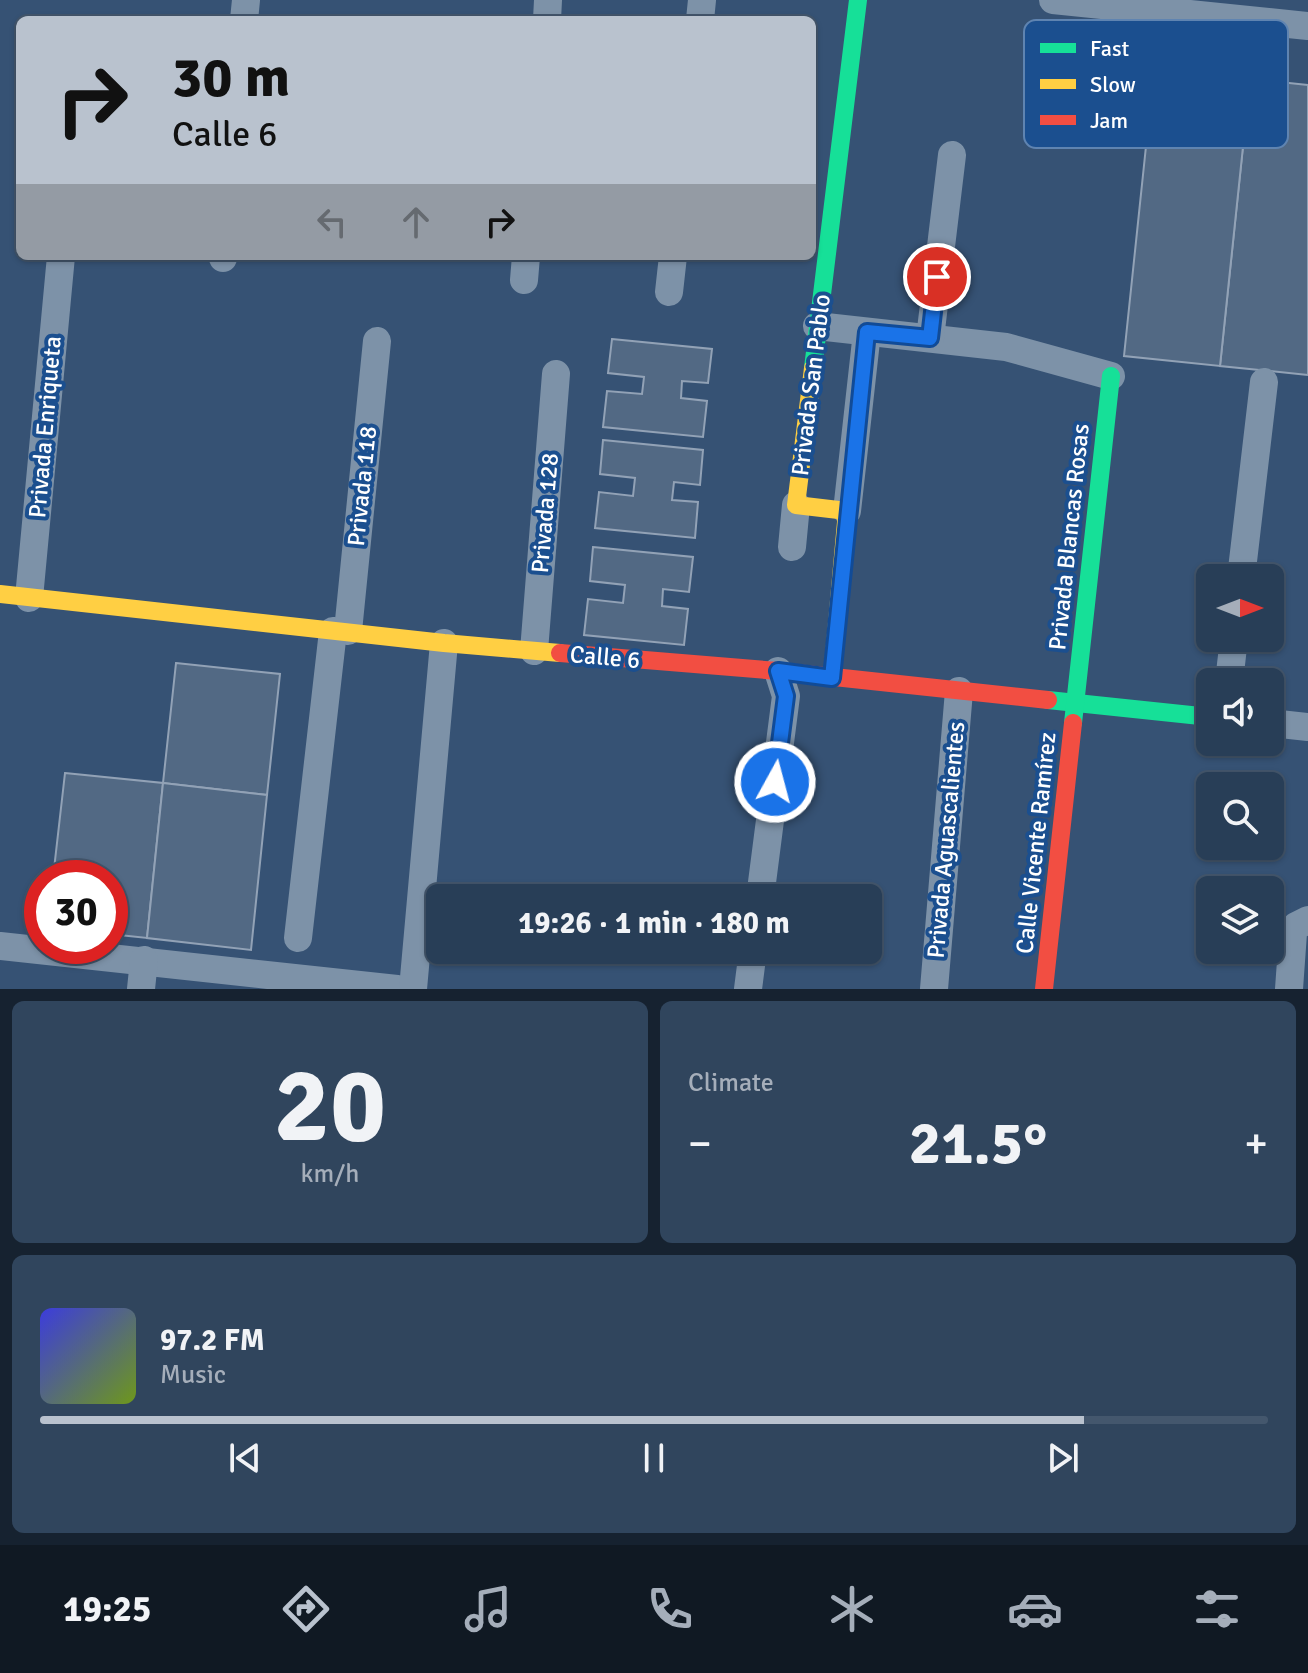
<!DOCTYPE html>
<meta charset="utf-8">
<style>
body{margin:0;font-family:Signika,sans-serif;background:#30455d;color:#f1f3f6;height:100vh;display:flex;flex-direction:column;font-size:30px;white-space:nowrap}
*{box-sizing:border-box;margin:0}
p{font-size:26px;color:#a5aeba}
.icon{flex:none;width:44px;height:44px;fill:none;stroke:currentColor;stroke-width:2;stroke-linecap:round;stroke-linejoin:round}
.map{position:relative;height:989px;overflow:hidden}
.panel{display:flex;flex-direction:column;gap:12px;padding:12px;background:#162230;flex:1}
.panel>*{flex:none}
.hud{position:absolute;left:16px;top:16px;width:800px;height:244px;border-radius:12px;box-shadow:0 2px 6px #0004,0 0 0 2px #44576d;background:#b9c2ce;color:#111;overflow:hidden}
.needle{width:52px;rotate:90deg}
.buttons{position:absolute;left:1196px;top:564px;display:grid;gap:16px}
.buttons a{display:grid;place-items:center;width:88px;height:88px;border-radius:12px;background:#283e57;box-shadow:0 2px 6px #0004,0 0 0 2px #44576d;font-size:40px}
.speed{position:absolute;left:24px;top:860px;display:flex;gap:16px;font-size:40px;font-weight:700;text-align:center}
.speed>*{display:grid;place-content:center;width:104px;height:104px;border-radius:50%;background:#283e57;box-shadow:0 2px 6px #0004,0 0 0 2px #44576d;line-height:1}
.speed .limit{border:12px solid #d22;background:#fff;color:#111}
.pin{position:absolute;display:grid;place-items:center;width:68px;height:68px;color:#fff;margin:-34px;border:4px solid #fff;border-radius:50%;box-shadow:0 2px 8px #0007}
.me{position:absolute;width:88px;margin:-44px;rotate:7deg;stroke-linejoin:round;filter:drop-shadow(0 0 6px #0008)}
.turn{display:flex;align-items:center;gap:28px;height:168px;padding:0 24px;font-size:36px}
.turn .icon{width:104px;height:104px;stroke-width:2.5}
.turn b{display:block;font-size:56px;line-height:68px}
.lanes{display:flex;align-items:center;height:76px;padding:0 24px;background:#0003;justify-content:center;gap:40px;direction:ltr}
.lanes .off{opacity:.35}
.big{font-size:60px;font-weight:800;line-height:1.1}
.panel .tile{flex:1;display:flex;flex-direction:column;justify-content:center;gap:12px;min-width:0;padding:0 28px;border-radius:12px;background:#30455d}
.panel .dial{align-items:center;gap:0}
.dial b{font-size:104px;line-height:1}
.song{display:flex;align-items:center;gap:24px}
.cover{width:96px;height:96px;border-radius:12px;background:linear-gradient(135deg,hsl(240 70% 55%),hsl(80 70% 35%))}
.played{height:8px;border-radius:4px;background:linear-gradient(90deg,#b9c2ce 85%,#44576d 85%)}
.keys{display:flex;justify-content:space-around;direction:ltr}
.heat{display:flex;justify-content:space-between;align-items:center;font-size:44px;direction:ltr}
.panel .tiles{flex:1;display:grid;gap:12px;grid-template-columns:1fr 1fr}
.tile:last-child{grid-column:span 2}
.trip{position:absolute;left:426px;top:884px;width:456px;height:80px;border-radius:12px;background:#283e57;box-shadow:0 2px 6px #0004,0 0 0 2px #44576d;font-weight:800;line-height:80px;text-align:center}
.menu{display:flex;height:128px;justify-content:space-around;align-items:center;background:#101923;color:#a5aeba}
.menu .icon{width:56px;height:56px}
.menu .active{color:#b9c2ce}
.menu b{font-size:36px;color:#f1f3f6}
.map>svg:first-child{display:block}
.building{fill:#526984;stroke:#92a2b6;stroke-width:2}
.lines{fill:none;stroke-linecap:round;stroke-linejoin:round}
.street{stroke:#7d92a8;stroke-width:28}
.fast{stroke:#16e098;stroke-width:18}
.slow{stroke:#ffcf43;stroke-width:18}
.jam{stroke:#f24e42;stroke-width:18}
.route-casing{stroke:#114b97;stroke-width:20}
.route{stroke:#1a73e8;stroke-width:14}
.labels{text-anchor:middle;stroke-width:8;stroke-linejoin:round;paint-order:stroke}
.street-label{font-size:24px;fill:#fff;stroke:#1b4f8f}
.key{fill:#1b4f8f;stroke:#5f84b1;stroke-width:2}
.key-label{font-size:22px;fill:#fff}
</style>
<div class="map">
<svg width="1308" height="989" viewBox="0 0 1308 989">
<rect width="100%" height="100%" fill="#365274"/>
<g class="building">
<polygon points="1250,79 1308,85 1308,375 1220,366"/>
<polygon points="1152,89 1248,99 1220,366 1124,356"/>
<polygon points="612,339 712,349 708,383 682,381 681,398 707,401 703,437 603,427 607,391 642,394 644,377 608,373"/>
<polygon points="603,440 703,450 700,485 674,482 672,500 698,502 695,538 595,528 599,492 633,496 635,478 600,474"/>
<polygon points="593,547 693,557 689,592 663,589 662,606 688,609 684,645 584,635 588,599 623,603 625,585 590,581"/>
<polygon points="176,663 280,674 267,795 163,783"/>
<polygon points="65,773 163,783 147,938 110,934 110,878 53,878"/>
<polygon points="163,783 267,795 251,950 147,938"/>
</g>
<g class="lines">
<g class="street">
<polyline points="1053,0 1308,26"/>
<polyline points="244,20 246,0"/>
<polyline points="547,20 548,0"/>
<polyline points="700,20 702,0"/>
<polyline points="223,258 223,256"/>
<polyline points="524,280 526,256"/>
<polyline points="669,292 673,256"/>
<polyline points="817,326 1006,347 1111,376"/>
<polyline points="930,338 952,155"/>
<polyline points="847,511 867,332"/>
<polyline points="792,547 796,505"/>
<polyline points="1241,578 1264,382"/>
<polyline points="29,598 61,256"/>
<polyline points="348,631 377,341"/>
<polyline points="534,651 556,374"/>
<polyline points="1229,682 1234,638"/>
<polyline points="1270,723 1308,727"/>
<polyline points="760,898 786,696 778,671"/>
<polyline points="298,938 333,631"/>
<polyline points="0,946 397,989"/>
<polyline points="141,989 144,960"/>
<polyline points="413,989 444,643"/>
<polyline points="748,989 753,950"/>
<polyline points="934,989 959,691"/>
<polyline points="1289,989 1293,933 1296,926 1308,920"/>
</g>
<g class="fast">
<polyline points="813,368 858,0"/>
<polyline points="1048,700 1210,717"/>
<polyline points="1073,723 1111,376"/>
</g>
<g class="slow">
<polyline points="813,368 796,505 847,511 832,678"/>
<polyline points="0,594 444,643 560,653"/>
</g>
<g class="jam">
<polyline points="560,653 778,671 1048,700"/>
<polyline points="1044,989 1073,723"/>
</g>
</g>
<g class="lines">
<g class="route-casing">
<polyline id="route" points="775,782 786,696 778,671 832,678 867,332 930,338 937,277"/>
</g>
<use href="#route" class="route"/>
</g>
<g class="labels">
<g class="street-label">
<text transform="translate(811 385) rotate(-83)" y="8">Privada San Pablo</text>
<text transform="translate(45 427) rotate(-85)" y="8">Privada Enriqueta</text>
<text transform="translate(362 486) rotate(-84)" y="8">Privada 118</text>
<text transform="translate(545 513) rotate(-85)" y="8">Privada 128</text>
<text transform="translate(1069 537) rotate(-84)" y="8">Privada Blancas Rosas</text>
<text transform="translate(605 657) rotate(5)" y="8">Calle 6</text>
<text transform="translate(946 840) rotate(-85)" y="8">Privada Aguascalientes</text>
<text transform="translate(1036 843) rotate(-84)" y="8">Calle Vicente Ramírez</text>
</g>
</g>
<rect x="1024" y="20" width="264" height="128" rx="12" class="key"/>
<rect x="1040" y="43" width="36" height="10" fill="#16e098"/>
<rect x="1040" y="79" width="36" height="10" fill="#ffcf43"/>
<rect x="1040" y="115" width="36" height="10" fill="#f24e42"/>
<g class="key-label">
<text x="1090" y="56">Fast</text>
<text x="1090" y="92">Slow</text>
<text x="1090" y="128">Jam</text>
</g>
</svg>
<div class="buttons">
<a><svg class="needle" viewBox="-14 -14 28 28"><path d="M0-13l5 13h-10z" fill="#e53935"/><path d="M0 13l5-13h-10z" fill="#a5aeba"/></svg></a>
<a><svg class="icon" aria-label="sound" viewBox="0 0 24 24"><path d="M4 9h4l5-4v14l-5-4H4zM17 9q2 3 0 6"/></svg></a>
<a><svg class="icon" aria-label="search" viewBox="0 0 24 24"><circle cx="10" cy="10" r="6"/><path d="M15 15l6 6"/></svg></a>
<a><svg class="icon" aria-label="layers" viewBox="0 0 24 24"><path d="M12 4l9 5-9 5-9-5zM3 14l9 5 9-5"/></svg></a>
</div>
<div class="speed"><div class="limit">30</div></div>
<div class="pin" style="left:937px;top:277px;background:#d93025"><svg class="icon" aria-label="arrive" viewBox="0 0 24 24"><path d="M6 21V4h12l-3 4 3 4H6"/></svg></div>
<svg class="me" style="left:775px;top:782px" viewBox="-20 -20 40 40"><circle r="17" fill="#1a73e8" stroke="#fff" stroke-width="3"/><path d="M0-11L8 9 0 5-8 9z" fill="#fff"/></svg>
<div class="trip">19:26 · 1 min · 180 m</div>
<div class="hud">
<div class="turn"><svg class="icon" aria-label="right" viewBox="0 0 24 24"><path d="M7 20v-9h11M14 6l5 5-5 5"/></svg><div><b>30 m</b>Calle 6</div></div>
<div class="lanes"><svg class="icon off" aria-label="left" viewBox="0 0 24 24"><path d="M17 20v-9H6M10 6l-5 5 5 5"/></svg><svg class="icon off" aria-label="ahead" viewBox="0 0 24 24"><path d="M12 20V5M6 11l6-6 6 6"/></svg><svg class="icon" aria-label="right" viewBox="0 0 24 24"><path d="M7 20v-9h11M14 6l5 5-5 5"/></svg></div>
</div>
</div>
<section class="panel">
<div class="tiles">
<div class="tile dial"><b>20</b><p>km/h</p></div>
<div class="tile"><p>Climate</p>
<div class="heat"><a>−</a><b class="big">21.5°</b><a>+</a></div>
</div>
<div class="tile">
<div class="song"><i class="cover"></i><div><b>97.2 FM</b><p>Music</p></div></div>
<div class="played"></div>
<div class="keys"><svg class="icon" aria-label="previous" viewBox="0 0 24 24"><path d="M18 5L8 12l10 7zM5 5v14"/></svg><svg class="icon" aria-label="pause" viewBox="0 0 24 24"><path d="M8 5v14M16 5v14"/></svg><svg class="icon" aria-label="next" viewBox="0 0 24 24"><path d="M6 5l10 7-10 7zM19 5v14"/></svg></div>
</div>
</div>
</section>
<nav class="menu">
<b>19:25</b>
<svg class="icon active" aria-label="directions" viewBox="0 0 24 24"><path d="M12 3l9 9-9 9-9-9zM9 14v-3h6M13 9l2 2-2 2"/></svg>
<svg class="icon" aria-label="music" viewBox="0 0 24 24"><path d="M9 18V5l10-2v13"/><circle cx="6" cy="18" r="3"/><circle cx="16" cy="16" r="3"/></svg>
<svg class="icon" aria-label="phone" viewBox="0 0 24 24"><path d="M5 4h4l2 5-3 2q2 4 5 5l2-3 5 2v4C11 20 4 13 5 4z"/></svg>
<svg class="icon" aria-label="climate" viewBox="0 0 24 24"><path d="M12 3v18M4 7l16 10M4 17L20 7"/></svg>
<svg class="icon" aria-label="car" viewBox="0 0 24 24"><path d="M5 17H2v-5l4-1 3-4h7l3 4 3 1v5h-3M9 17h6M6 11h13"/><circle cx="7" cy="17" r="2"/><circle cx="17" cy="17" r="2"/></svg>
<svg class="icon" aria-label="filters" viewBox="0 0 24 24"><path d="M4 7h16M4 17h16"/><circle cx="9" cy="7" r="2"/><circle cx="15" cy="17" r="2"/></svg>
</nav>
